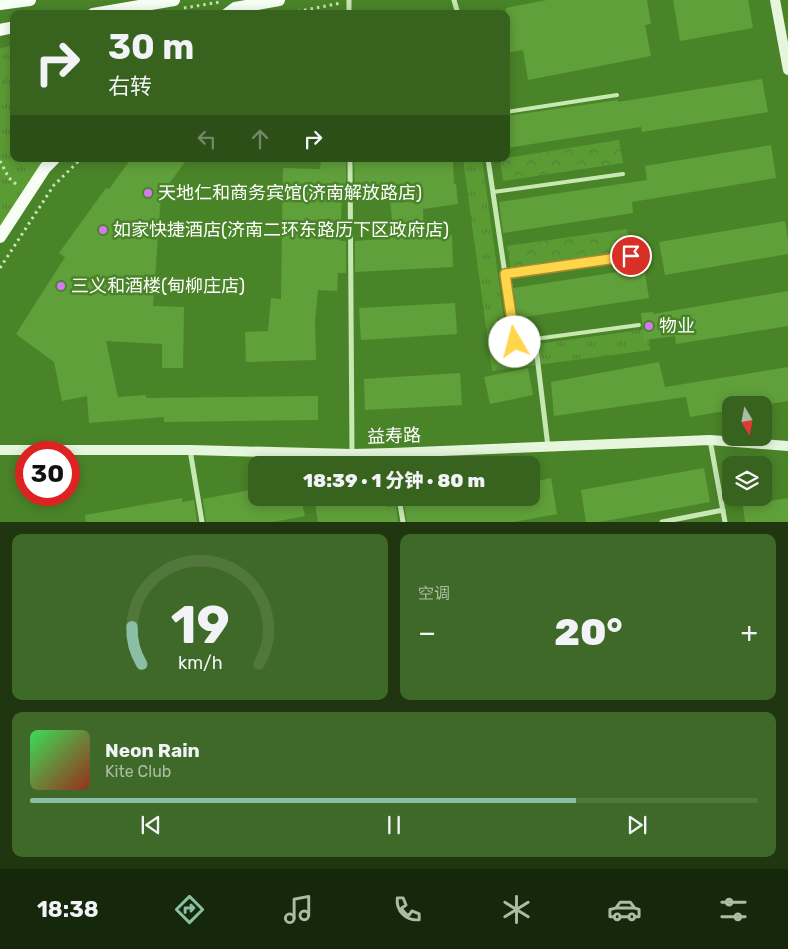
<!DOCTYPE html>
<html lang="zh">
<meta charset="utf-8">
<style>
body{margin:0;font-family:Rubik,"Noto Sans SC",sans-serif;background:#3f6928;color:#f1f3f6;height:100vh;display:flex;flex-direction:column;font-size:19px;white-space:nowrap}
*{box-sizing:border-box;margin:0}
p{font-size:16px;color:#abbca4}
.icon{flex:none;width:28px;height:28px;fill:none;stroke:currentColor;stroke-width:2;stroke-linecap:round;stroke-linejoin:round}
.map{position:relative;height:522px;overflow:hidden}
.panel{display:flex;flex-direction:column;gap:12px;padding:12px;background:#1f3611;flex:1}
.panel>*{flex:none}
.banner{position:absolute;left:10px;top:10px;width:500px;height:152px;border-radius:10px;box-shadow:0 2px 12px #0003;background:#38631f;color:#f1f3f6;overflow:hidden}
.needle{width:32px;rotate:170deg}
.fabs{position:absolute;left:722px;top:396px;display:grid;gap:10px}
.fabs a{display:grid;place-items:center;width:50px;height:50px;border-radius:10px;background:#38631f;box-shadow:0 2px 12px #0003;font-size:25px}
.speed{position:absolute;left:15px;top:441px;display:flex;gap:10px;font-size:25px;font-weight:700;text-align:center}
.speed>*{display:grid;place-content:center;width:65px;height:65px;border-radius:50%;background:#38631f;box-shadow:0 2px 12px #0003;line-height:1}
.speed .limit{border:8px solid #d22;background:#fff;color:#111}
.pin{position:absolute;display:grid;place-items:center;width:42px;height:42px;color:#fff;margin:-21px;border:2px solid #fff;border-radius:50%;box-shadow:0 1px 5px #0007}
.me{position:absolute;width:55px;margin:-28px;rotate:352deg;stroke-linejoin:round;filter:drop-shadow(0 0 4px #0008)}
.turn{display:flex;align-items:center;gap:18px;height:105px;padding:0 15px;font-size:22px}
.turn .icon{width:65px;height:65px;stroke-width:2.5}
.turn b{display:block;font-size:35px;line-height:42px}
.lanes{display:flex;align-items:center;height:48px;padding:0 15px;background:#0003;justify-content:center;gap:25px;direction:ltr}
.lanes .off{opacity:.35}
.big{font-size:38px;font-weight:800;line-height:1.1}
.panel .tile{flex:1;display:flex;flex-direction:column;justify-content:center;gap:8px;min-width:0;padding:0 18px;border-radius:10px;background:#3f6928}
.panel .dial{align-items:center;gap:0}
.dial svg{height:130px;overflow:visible;fill:none;stroke:#52773d;stroke-width:7;stroke-linecap:round;text-anchor:middle}
.dial text{fill:#f1f3f6;stroke:none}
.song{display:flex;align-items:center;gap:15px}
.cover{width:60px;height:60px;border-radius:8px;background:linear-gradient(135deg,hsl(130 70% 55%),hsl(10 70% 35%))}
.played{height:5px;border-radius:2px;background:linear-gradient(90deg,#8abfa5 75%,#52773d 75%)}
.keys{display:flex;justify-content:space-around;direction:ltr}
.heat{display:flex;justify-content:space-between;align-items:center;font-size:28px;direction:ltr}
.panel .tiles{flex:1;display:grid;gap:12px;grid-template-columns:1fr 1fr}
.tile:last-child{grid-column:span 2}
.trip{position:absolute;left:248px;top:456px;width:292px;height:50px;border-radius:10px;background:#38631f;box-shadow:0 2px 12px #0003;font-weight:800;line-height:50px;text-align:center}
.tab-bar{display:flex;height:80px;justify-content:space-around;align-items:center;background:#16280c;color:#abbca4}
.tab-bar .icon{width:35px;height:35px}
.tab-bar .selected{color:#8abfa5}
.tab-bar b{font-size:22px;color:#f1f3f6}
.map>svg:first-child{display:block}
.forest{fill:url(#forest-crowns)}
.park{fill:url(#park-tufts)}
.building{fill:#60a03a}
.lines{fill:none;stroke-linecap:round;stroke-linejoin:round}
.path{stroke:#c7e7b3;stroke-width:3;stroke-dasharray:2.5 4;stroke-linecap:butt}
.lane{stroke:#c7e7b3;stroke-width:4}
.street{stroke:#c7e7b3;stroke-width:5}
.secondary{stroke:#e6f6dd;stroke-width:10}
.primary{stroke:#f7fef4;stroke-width:12}
.route-casing{stroke:#a68a30;stroke-width:12}
.route{stroke:#ffd54a;stroke-width:9}
.poi-dot{fill:#d57aee;stroke:#4a8429;stroke-width:2}
.labels{text-anchor:middle;stroke-width:5;stroke-linejoin:round;paint-order:stroke}
.poi-label{font-size:18px;fill:#fff;stroke:#4a8429;text-anchor:start}
.street-label{font-size:18px;fill:#fff;stroke:#4a8429}
</style>
<div class="map">
<svg width="788" height="522" viewBox="0 0 788 522">
<defs>
<pattern id="forest-crowns" width="20" height="18" patternUnits="userSpaceOnUse" patternTransform="scale(1.25)"><rect width="20" height="18" fill="#5b9b34"/><path d="M2 6a3 3 0 1 1 6 0M12 15a3 3 0 1 1 6 0" fill="none" stroke="#567f3c"/></pattern>
<pattern id="park-tufts" width="24" height="20" patternUnits="userSpaceOnUse" patternTransform="scale(1.25)"><rect width="24" height="20" fill="#5b9b34"/><path d="M3 7l-1-3M5 7V3M7 7l1-3M15 17l-1-3M17 17v-4M19 17l1-3" fill="none" stroke="#567f3c"/></pattern>
</defs>
<rect width="100%" height="100%" fill="#4a8429"/>
<g class="forest">
<polygon points="619,140 623,163 503,181 500,159"/>
<polygon points="627,229 631,252 511,269 507,246"/>
</g>
<g class="park">
<polygon points="14,46 14,159 50,159 0,230 0,48"/>
<polygon points="463,159 482,159 508,348 648,329 650,350 492,371"/>
</g>
<g class="building">
<polygon points="547,0 647,0 651,24 645,25 651,56 528,80 523,50 506,53 506,8"/>
<polygon points="673,0 748,0 753,28 680,41"/>
<polygon points="762,79 768,112 642,132 641,127 506,148 506,116 618,100 618,102"/>
<polygon points="771,145 776,178 632,202 633,213 503,233 499,202 647,180 645,166"/>
<polygon points="131,159 187,159 161,195 153,306 184,307 183,368 162,368 162,344 106,341 118,397 146,395 146,398 318,396 318,420 164,422 164,417 89,423 87,396 62,401 54,362 16,334 65,257 59,253 106,188 109,189"/>
<polygon points="321,159 346,159 346,195 342,195 340,241 346,241 346,273 338,273 337,291 318,290 315,320 316,360 246,362 245,332 268,331 271,298 281,299 283,168 320,169"/>
<polygon points="354,159 453,159 454,184 456,184 458,204 423,209 424,237 452,235 453,267 355,272 355,241 394,238 389,192 355,194"/>
<polygon points="785,221 788,241 788,254 665,275 659,242"/>
<polygon points="644,268 649,298 518,318 513,288"/>
<polygon points="788,291 788,326 676,344 675,336 644,340 641,313 653,312 653,314"/>
<polygon points="455,303 457,334 361,340 359,308"/>
<polygon points="659,362 665,387 788,367 788,401 764,405 731,405 731,410 690,417 686,397 554,416 551,382"/>
<polygon points="528,368 533,395 490,404 484,377"/>
<polygon points="460,373 462,405 365,410 364,379"/>
<polygon points="704,468 710,502 600,522 586,522 581,490"/>
<polygon points="551,478 557,514 514,522 407,522 404,504 442,498 531,498 531,482"/>
<polygon points="256,489 256,498 301,498 305,516 273,522 206,522 203,499"/>
<polygon points="182,498 182,502 194,500 197,522 86,522 85,515"/>
<polygon points="353,498 386,498 387,507 396,506 398,522 318,522 315,503"/>
<polygon points="788,498 788,522 745,522 743,506"/>
</g>
<g class="lines">
<g class="path">
<polyline points="184,8 220,2"/>
<polyline points="285,14 341,3"/>
<polyline points="0,161 9,178 18,186"/>
<polyline points="0,268 54,185 81,159"/>
</g>
<g class="lane">
<polyline points="506,112 617,95"/>
<polyline points="493,192 623,174"/>
<polyline points="505,274 631,256"/>
<polyline points="535,339 639,325"/>
</g>
<g class="street">
<polyline points="454,0 458,14"/>
<polyline points="349,14 349,0"/>
<polyline points="350,159 352,454"/>
<polyline points="488,159 515,342 535,339 548,447"/>
<polyline points="710,440 725,522"/>
<polyline points="190,450 202,522"/>
<polyline points="392,453 394,465"/>
<polyline points="399,498 403,522"/>
<polyline points="662,522 723,510"/>
</g>
<g class="secondary">
<polyline points="775,0 788,70"/>
<polyline points="0,450 190,450 352,454 392,453 710,440 788,446"/>
</g>
<g class="primary">
<polyline points="0,4 30,0"/>
<polyline points="93,14 174,0"/>
<polyline points="227,14 235,8 279,0"/>
<polyline points="0,30 14,27"/>
<polyline points="0,237 45,168 54,159"/>
</g>
</g>
<g class="lines">
<g class="route-casing">
<polyline id="route" points="515,342 505,274 631,256"/>
</g>
<use href="#route" class="route"/>
</g>
<g class="poi-dot">
<circle cx="148" cy="193" r="5"/>
<circle cx="103" cy="230" r="5"/>
<circle cx="61" cy="286" r="5"/>
<circle cx="649" cy="326" r="5"/>
</g>
<g class="labels">
<g class="poi-label">
<text x="158" y="199">天地仁和商务宾馆(济南解放路店)</text>
<text x="113" y="236">如家快捷酒店(济南二环东路历下区政府店)</text>
<text x="71" y="292">三义和酒楼(甸柳庄店)</text>
<text x="659" y="332">物业</text>
</g>
<g class="street-label">
<text transform="translate(394 436) rotate(-2)" y="6">益寿路</text>
</g>
</g>
</svg>
<div class="fabs">
<a><svg class="needle" viewBox="-14 -14 28 28"><path d="M0-13l5 13h-10z" fill="#e53935"/><path d="M0 13l5-13h-10z" fill="#abbca4"/></svg></a>
<a><svg class="icon" aria-label="layers" viewBox="0 0 24 24"><path d="M12 4l9 5-9 5-9-5zM3 14l9 5 9-5"/></svg></a>
</div>
<div class="speed"><div class="limit">30</div></div>
<div class="pin" style="left:631px;top:256px;background:#d93025"><svg class="icon" aria-label="arrive" viewBox="0 0 24 24"><path d="M6 21V4h12l-3 4 3 4H6"/></svg></div>
<svg class="me" style="left:515px;top:342px" viewBox="-20 -20 40 40"><circle r="19" fill="#fff"/><path d="M0-13L10 11 0 6-10 11z" fill="#ffd54a"/></svg>
<div class="trip">18:39 · 1 分钟 · 80 m</div>
<div class="banner">
<div class="turn"><svg class="icon" aria-label="right" viewBox="0 0 24 24"><path d="M7 20v-9h11M14 6l5 5-5 5"/></svg><div><b>30 m</b>右转</div></div>
<div class="lanes"><svg class="icon off" aria-label="left" viewBox="0 0 24 24"><path d="M17 20v-9H6M10 6l-5 5 5 5"/></svg><svg class="icon off" aria-label="ahead" viewBox="0 0 24 24"><path d="M12 20V5M6 11l6-6 6 6"/></svg><svg class="icon" aria-label="right" viewBox="0 0 24 24"><path d="M7 20v-9h11M14 6l5 5-5 5"/></svg></div>
</div>
</div>
<section class="panel">
<div class="tiles">
<div class="tile dial"><svg viewBox="0 0 100 80">
<path d="M14 69A42 42 0 1 1 86 69"/>
<path d="M14 69A42 42 0 0 1 8 46" stroke="#8abfa5"/>
<text x="50" y="56" font-size="32" font-weight="700">19</text>
<text x="50" y="72" font-size="11">km/h</text>
</svg></div>
<div class="tile"><p>空调</p>
<div class="heat"><a>−</a><b class="big">20°</b><a>+</a></div>
</div>
<div class="tile">
<div class="song"><i class="cover"></i><div><b>Neon Rain</b><p>Kite Club</p></div></div>
<div class="played"></div>
<div class="keys"><svg class="icon" aria-label="previous" viewBox="0 0 24 24"><path d="M18 5L8 12l10 7zM5 5v14"/></svg><svg class="icon" aria-label="pause" viewBox="0 0 24 24"><path d="M8 5v14M16 5v14"/></svg><svg class="icon" aria-label="next" viewBox="0 0 24 24"><path d="M6 5l10 7-10 7zM19 5v14"/></svg></div>
</div>
</div>
</section>
<nav class="tab-bar">
<b>18:38</b>
<svg class="icon selected" aria-label="directions" viewBox="0 0 24 24"><path d="M12 3l9 9-9 9-9-9zM9 14v-3h6M13 9l2 2-2 2"/></svg>
<svg class="icon" aria-label="music" viewBox="0 0 24 24"><path d="M9 18V5l10-2v13"/><circle cx="6" cy="18" r="3"/><circle cx="16" cy="16" r="3"/></svg>
<svg class="icon" aria-label="phone" viewBox="0 0 24 24"><path d="M5 4h4l2 5-3 2q2 4 5 5l2-3 5 2v4C11 20 4 13 5 4z"/></svg>
<svg class="icon" aria-label="climate" viewBox="0 0 24 24"><path d="M12 3v18M4 7l16 10M4 17L20 7"/></svg>
<svg class="icon" aria-label="car" viewBox="0 0 24 24"><path d="M5 17H2v-5l4-1 3-4h7l3 4 3 1v5h-3M9 17h6M6 11h13"/><circle cx="7" cy="17" r="2"/><circle cx="17" cy="17" r="2"/></svg>
<svg class="icon" aria-label="filters" viewBox="0 0 24 24"><path d="M4 7h16M4 17h16"/><circle cx="9" cy="7" r="2"/><circle cx="15" cy="17" r="2"/></svg>
</nav>
